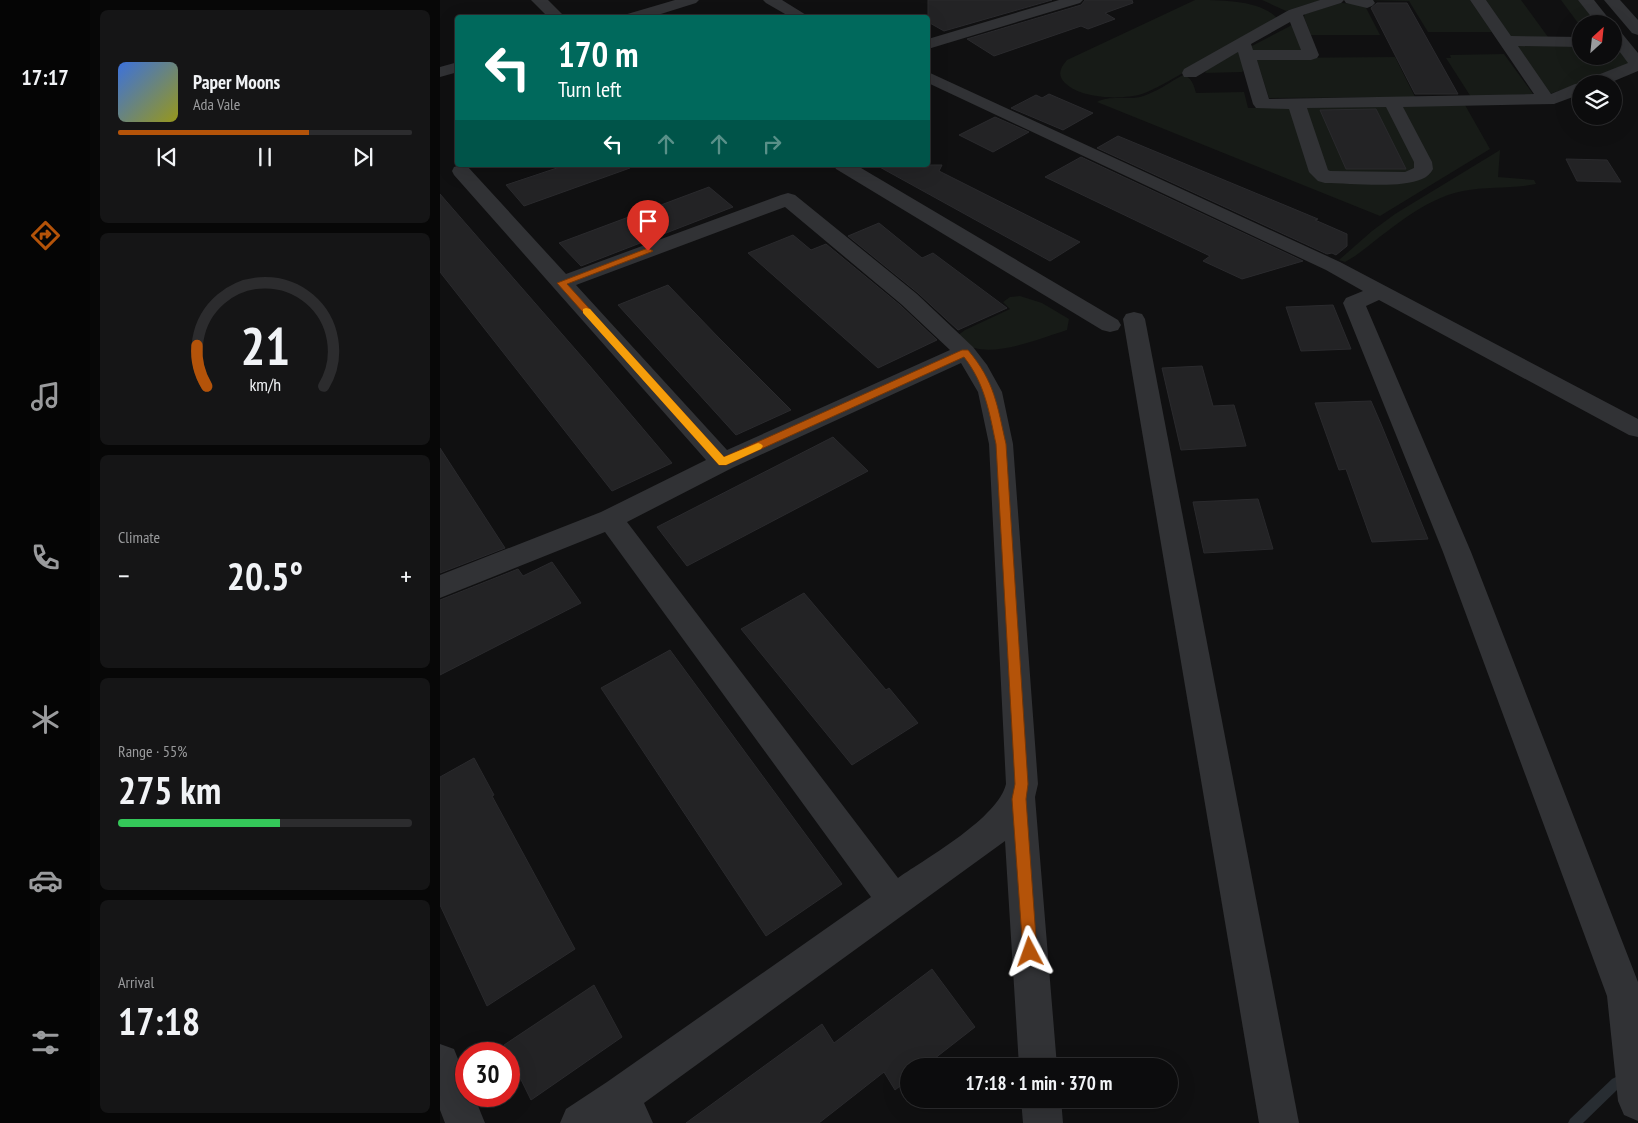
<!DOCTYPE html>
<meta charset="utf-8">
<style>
body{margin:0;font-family:"PT Sans Narrow",sans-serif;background:#151516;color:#f1f3f6;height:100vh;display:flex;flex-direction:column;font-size:19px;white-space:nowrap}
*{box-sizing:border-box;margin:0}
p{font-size:16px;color:#9a9b9d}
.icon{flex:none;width:28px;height:28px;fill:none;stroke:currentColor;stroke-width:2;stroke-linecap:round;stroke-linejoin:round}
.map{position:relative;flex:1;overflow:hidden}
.panel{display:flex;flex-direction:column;gap:10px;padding:10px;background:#070707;width:350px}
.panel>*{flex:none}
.top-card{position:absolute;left:15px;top:15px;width:475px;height:152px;border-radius:5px;box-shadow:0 5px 20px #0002,0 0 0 1px #2c2c2e;background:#00695c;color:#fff;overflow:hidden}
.needle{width:32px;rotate:27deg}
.controls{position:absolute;left:1132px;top:15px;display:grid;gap:10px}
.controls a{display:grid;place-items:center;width:50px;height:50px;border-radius:50%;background:#0c0c0d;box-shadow:0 5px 20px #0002,0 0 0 1px #2c2c2e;font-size:25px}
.speed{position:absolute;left:15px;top:1042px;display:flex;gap:10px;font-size:25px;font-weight:700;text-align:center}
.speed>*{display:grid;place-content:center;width:65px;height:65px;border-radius:50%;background:#0c0c0d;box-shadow:0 5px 20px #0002,0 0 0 1px #2c2c2e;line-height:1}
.speed .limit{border:8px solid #d22;background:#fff;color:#111}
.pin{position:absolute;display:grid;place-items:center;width:42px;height:42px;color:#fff;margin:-51px -21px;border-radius:50% 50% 50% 0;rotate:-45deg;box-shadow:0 0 5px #0007}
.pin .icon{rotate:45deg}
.me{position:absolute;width:55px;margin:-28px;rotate:356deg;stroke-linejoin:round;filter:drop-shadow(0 0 4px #0008)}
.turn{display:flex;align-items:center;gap:18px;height:105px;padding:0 20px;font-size:22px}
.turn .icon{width:65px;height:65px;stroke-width:2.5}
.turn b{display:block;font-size:35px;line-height:42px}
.lanes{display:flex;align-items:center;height:48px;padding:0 20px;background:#0003;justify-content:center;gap:25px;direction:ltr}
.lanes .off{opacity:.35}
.big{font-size:38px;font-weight:800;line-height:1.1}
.panel .card{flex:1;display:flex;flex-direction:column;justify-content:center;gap:8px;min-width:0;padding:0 18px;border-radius:8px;background:#151516}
.panel .dial{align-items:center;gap:0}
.dial svg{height:130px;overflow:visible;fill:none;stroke:#2c2c2e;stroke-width:7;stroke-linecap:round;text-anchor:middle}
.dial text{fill:#f1f3f6;stroke:none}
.song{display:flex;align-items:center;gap:15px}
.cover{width:60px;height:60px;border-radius:8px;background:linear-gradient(135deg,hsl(220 70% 55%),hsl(60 70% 35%))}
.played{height:5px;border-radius:2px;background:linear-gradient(90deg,#b45309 65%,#2c2c2e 65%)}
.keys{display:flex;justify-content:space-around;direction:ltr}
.heat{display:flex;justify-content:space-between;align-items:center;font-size:28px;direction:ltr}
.charge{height:8px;border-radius:4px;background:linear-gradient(90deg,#34c759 55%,#2c2c2e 0)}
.trip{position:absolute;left:460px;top:1058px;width:278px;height:50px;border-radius:25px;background:#0c0c0d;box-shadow:0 5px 20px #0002,0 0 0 1px #2c2c2e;font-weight:800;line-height:50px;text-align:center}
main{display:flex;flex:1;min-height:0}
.menu{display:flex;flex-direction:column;width:90px;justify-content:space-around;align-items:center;background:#050505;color:#9a9b9d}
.menu .icon{width:35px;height:35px}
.menu .selected{color:#b45309}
.menu b{font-size:22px;color:#f1f3f6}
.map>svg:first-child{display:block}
.green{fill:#171b17}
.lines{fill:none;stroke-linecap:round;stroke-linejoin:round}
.stream{fill:#282d32;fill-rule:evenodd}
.building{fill:#232325;stroke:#2a2a2d}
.minor{fill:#313235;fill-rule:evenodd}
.route{fill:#b45309;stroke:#753606}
.slow{fill:#f59e0b}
</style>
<main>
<nav class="menu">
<b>17:17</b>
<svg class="icon selected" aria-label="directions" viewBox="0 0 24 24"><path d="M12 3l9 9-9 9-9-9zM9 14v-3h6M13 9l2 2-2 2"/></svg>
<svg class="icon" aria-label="music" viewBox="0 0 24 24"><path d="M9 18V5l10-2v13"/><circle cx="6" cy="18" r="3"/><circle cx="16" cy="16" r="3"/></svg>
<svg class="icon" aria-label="phone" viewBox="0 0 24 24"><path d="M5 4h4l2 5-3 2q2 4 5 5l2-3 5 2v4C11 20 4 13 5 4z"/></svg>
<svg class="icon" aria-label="climate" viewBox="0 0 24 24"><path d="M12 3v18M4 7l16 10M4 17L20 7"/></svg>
<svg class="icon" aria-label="car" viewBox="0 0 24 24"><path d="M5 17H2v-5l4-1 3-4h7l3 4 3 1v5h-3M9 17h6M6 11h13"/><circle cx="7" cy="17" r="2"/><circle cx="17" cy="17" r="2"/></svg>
<svg class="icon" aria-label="filters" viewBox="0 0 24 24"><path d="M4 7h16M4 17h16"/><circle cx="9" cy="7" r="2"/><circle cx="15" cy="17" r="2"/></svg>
</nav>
<section class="panel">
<div class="card">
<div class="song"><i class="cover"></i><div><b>Paper Moons</b><p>Ada Vale</p></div></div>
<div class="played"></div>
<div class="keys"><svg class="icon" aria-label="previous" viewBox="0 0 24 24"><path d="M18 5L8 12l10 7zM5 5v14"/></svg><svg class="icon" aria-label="pause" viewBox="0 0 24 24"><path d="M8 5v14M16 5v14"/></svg><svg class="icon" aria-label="next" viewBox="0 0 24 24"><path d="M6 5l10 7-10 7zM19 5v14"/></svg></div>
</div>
<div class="card dial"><svg viewBox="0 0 100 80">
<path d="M14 69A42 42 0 1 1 86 69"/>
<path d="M14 69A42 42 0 0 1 8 44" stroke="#b45309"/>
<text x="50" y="56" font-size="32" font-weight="700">21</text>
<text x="50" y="72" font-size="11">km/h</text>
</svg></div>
<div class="card"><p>Climate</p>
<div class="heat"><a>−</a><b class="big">20.5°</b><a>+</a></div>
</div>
<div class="card"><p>Range · 55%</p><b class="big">275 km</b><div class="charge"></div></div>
<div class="card"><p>Arrival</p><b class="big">17:18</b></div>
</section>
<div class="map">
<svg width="1198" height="1123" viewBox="0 0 1198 1123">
<rect width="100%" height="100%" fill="#101011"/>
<g class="green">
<path d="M755,0c26,0 65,0 82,18l-2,8c-30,15 -61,31 -92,47 -13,7 -27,16 -41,21 -20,6 -61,5 -77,-11 -8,-8 -5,-15 2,-23z"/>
<polygon points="822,0 881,0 846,11"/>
<polygon points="920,0 1030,0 1052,32 988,32 969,1"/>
<polygon points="1046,0 1081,0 1108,37 1071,37"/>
<polygon points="1121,0 1140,0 1159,24 1141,24 1141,27"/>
<polygon points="901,3 924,4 940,35 871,35 864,17 865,14"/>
<polygon points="852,25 862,50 811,51 810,47"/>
<polygon points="1076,45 1141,45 1141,56 1174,56 1174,46 1177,46 1192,64 1110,94"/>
<polygon points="799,51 805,68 802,72 765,73 767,70"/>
<polygon points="1064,54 1093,94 1031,97 1006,58 1011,58 1010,55"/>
<polygon points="955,57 975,97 829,98 816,58"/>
<path d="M743,75c9,2 11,11 13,18l48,-1 4,16 217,-3 25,44 -110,67 -283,-114c12,-7 29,-2 43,-5 15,-4 30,-15 43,-22z"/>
<path d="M1060,150l-2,27 36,3 2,4c-24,5 -49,2 -73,7 -41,8 -75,41 -108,65l-10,6 -6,-2 33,-29 23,-17z"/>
<path d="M580,296l22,7 27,16 -2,11c-26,8 -77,30 -102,14 -3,-1 -5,-5 -8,-8l8,-6 45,-21 -7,-7 7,-5z"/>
</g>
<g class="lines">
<polygon class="stream" points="1176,1077 1180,1079 1182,1083 1180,1087 1143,1123 1128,1123 1130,1119 1172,1079"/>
</g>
<g class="building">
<polygon points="488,0 612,0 504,31 488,22"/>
<polygon points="645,0 692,0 693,3 665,13 675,19 648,29 641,26 554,56 527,39 641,5"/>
<polygon points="937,3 967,3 1018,94 975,94 931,8"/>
<polygon points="609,94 653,113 623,130 571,108 596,95 602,98"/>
<polygon points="936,109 966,169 906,169 880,110"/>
<polygon points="555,117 589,132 553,152 519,135"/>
<polygon points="678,136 878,219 875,220 907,234 907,246 896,255 892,253 887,254 657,148"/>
<polygon points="641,157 863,261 802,279 763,261 770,256 605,177"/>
<polygon points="1126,159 1167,160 1181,182 1137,181"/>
<polygon points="126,165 190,165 190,168 84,206 66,185"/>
<polygon points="436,165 502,165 499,171 640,242 610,261"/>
<polygon points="269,187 293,207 141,266 119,243"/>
<polygon points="0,194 149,365 232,463 172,491 0,272"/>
<polygon points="439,223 482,258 493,253 567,308 518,330 478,293 408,236"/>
<polygon points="353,235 371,250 386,244 460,305 497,340 438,368 308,253"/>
<polygon points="228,285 279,338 351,410 296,435 178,305"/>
<polygon points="893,305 911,349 861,351 846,307"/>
<polygon points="762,366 773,406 794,405 806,446 741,450 722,368"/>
<polygon points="931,401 941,424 988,539 932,542 906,469 899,470 875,403"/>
<polygon points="393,437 428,471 247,566 217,527"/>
<polygon points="0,448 65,548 0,573"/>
<polygon points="818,499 833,549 764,553 753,502"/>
<polygon points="112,562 141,603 0,675 0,600 78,569 83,576"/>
<polygon points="364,593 446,690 449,688 478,723 412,765 301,629"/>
<polygon points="230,650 402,884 326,936 161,688"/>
<polygon points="34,758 54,795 52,796 135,949 47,1006 0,905 0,777"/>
<polygon points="492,969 535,1027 485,1066 469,1066 469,1079 455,1090 444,1072 379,1123 246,1123 382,1024 394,1043"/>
<polygon points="154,985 182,1037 91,1100 64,1045"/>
</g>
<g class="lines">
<g class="minor">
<polygon points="91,0 108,0 126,18 109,18"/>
<polygon points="235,0 259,0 256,3 208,18 183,18 184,15"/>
<polygon points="323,0 342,0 371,18 352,18 326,3"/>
<polygon points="619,0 643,0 640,3 488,49 488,39"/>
<path d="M880,0h53l2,3 -3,3 -5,2 -21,-5 -2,-3 -3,3 -38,12 16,40 -2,3 -6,2h-54l12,39 265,-5 -64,-94h16l25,36 70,1v10l-63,-1 33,48 24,-10 8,-1 2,-3 43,-17 -14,-19v-15l6,2 18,22v18l-31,13h-26v10l-27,10 -151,3 29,55 1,7c-2,4 -6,8 -11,10 -22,10 -72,4 -97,4l-7,-2 -9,-9 -20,-63 -33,-1 -3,-4 -15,-52 -42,25h-12l-2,-4 2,-4 105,-59zM850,22l11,28h-48l-2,-6zM946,107l28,55v6l-9,4 -75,-1 -2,-1 -21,-62z"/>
<polygon points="1138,0 1154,0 1173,24 1157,24"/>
<polygon points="1164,0 1180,0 1198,20 1198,35 1192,33"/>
<polygon points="18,62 18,72 0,77 0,67"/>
<polygon points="488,72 900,262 1198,419 1198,437 1189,435 939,300 926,306 1031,552 1198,982 1198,1121 1184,1115 1178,1101 1167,996 1003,552 903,303 906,298 923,291 886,270 488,83"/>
<path d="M21,165l7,2 98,107 215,-79 7,-2 7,2 122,99 56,53 14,18 15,27 11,52 25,340 -3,13 22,269h-38l-14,-225 -361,262 9,20h-93l6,-14 41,-27 264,-185 -266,-365 -165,66v-23l161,-63 105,-52 -252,-285 -2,-4 2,-4zM345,207l116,97 49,46 -223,100 -151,-165zM521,363l17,29 11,52 17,340c-8,34 -78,73 -108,94l-271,-356 105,-54z"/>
<polygon points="394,165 416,165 678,320 681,325 678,330 670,332 662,330 396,169"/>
<polygon points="694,312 702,314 705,319 859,1123 819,1123 683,319 686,314"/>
<polygon points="0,1044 14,1049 26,1079 26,1096 34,1096 45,1123 5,1123 0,1110"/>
<polygon points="581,1099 621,1099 623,1123 583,1123"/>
</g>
</g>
<path class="route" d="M208,248l5,3 -2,1 -84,32 157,173 238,-107h6c27,32 29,55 38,94l22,340 -2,15 11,153 -2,5 -5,2 -5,-2 -2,-5 -11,-153 3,-15 -19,-340c-7,-33 -11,-60 -32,-87l-238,108h-7l-162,-182z"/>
<polygon class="slow" points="146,308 150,309 284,457 318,443 321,444 323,446 321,449 286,465 279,465 143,313 143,309"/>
</svg>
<div class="controls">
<a><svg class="needle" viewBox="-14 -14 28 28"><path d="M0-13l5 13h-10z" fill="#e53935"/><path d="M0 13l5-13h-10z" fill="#9a9b9d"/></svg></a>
<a><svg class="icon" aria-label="layers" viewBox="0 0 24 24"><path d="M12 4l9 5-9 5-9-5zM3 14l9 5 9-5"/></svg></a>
</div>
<div class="speed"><div class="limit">30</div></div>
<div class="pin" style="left:208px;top:251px;background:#d93025"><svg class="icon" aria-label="arrive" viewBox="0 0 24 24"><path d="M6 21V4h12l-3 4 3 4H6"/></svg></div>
<svg class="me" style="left:590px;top:952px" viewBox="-20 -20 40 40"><path d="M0-17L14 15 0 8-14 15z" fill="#b45309" stroke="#fff" stroke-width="4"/></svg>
<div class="trip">17:18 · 1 min · 370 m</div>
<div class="top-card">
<div class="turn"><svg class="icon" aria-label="left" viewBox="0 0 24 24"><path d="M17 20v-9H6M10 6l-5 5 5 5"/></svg><div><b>170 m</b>Turn left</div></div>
<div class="lanes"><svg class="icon" aria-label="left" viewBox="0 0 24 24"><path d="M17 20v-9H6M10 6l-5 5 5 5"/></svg><svg class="icon off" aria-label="ahead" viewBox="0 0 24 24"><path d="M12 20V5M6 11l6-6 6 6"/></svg><svg class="icon off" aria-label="ahead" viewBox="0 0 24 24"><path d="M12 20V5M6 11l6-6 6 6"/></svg><svg class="icon off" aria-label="right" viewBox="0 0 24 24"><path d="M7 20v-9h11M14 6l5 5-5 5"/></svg></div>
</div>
</div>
</main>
